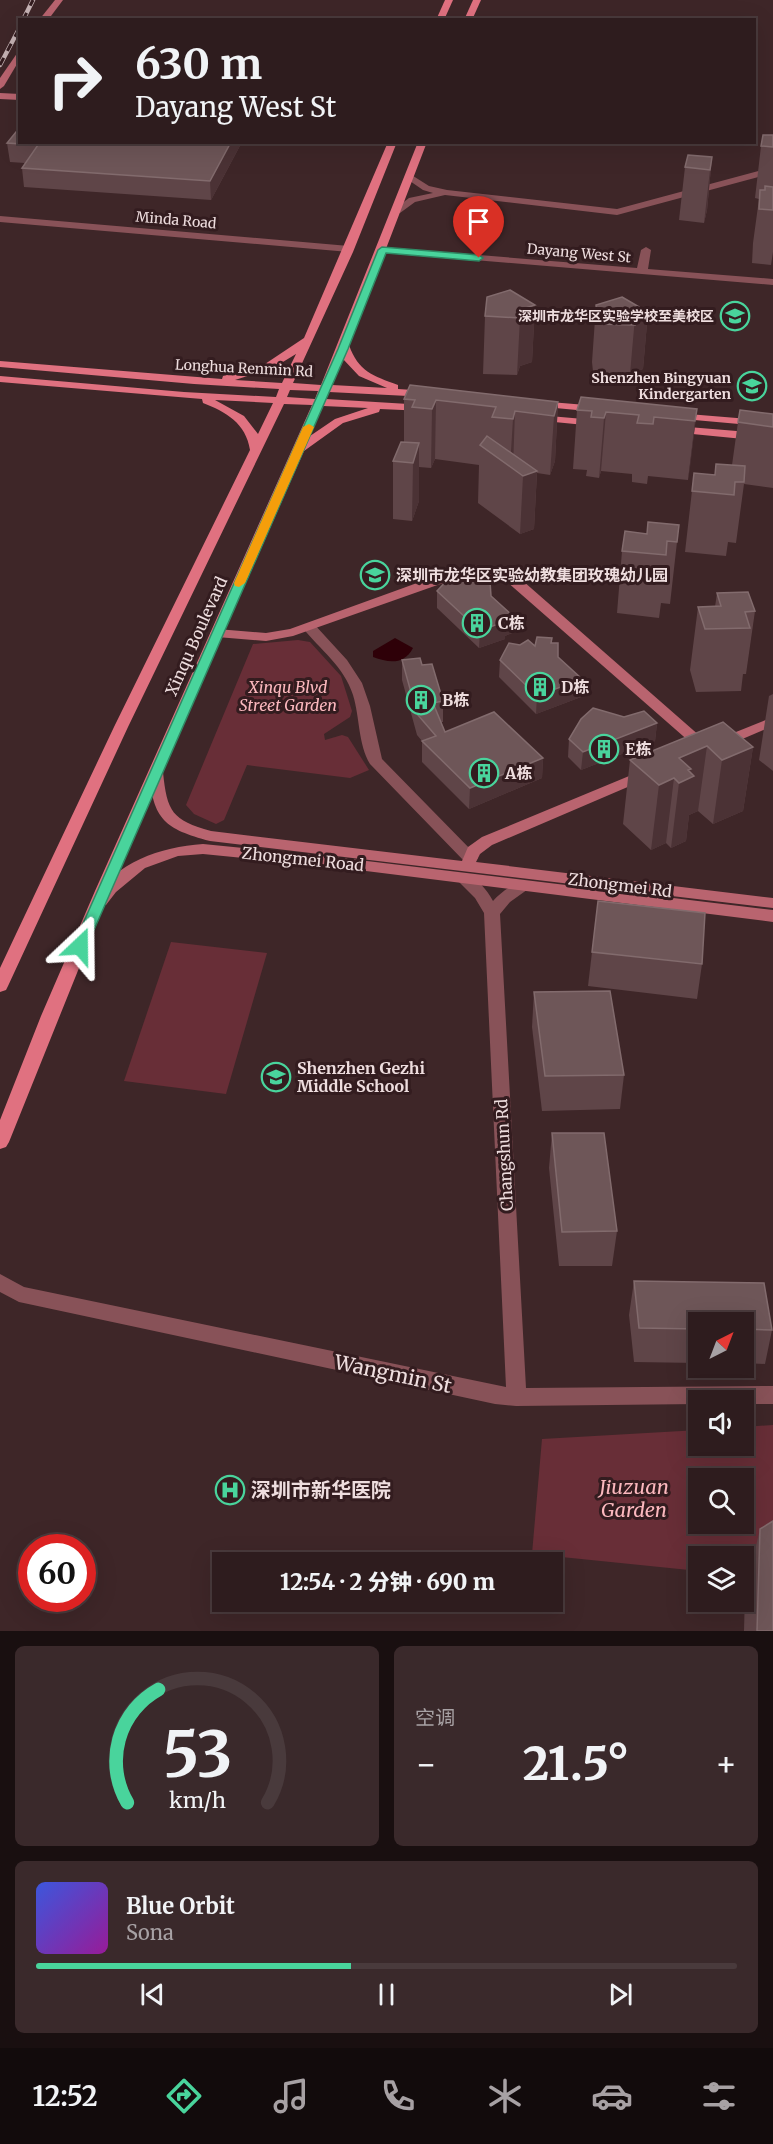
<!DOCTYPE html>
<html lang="zh">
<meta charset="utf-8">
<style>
body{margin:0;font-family:Merriweather,"Noto Sans SC",serif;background:#3a292b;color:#f1f3f6;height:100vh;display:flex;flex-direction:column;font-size:22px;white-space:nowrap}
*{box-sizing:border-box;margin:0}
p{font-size:20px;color:#a7a1a4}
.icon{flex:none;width:33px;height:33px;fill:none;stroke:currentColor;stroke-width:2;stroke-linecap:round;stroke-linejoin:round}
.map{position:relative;height:1631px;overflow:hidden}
.sheet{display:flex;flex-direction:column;gap:15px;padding:15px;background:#190f10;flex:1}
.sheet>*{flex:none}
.hud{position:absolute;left:18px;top:18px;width:738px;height:126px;border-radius:0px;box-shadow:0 6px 24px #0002,0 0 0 2px #493a3c;background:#2e1c1e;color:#f1f3f6;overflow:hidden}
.needle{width:39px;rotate:42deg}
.buttons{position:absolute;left:688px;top:1312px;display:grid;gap:12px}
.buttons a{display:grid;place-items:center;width:66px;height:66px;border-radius:0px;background:#2e1c1e;box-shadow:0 6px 24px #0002,0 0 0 2px #493a3c;font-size:30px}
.speed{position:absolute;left:18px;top:1534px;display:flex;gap:12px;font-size:30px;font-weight:700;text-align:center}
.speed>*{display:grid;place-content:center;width:78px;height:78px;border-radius:50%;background:#2e1c1e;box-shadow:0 6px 24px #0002,0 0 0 2px #493a3c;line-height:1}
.speed .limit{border:9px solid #d22;background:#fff;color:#111}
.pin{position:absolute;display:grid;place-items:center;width:51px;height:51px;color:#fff;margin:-62px -26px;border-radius:50% 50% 50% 0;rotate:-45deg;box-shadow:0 0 6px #0007}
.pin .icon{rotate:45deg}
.me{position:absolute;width:66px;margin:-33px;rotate:23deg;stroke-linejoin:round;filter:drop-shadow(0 0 4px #0008)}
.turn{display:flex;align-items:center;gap:21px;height:126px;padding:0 18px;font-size:27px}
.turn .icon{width:78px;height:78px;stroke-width:2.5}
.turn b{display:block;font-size:42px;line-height:51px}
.big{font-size:45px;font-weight:800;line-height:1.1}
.sheet .tile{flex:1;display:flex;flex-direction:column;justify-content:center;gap:9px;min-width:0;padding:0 21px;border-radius:9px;background:#3a292b}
.sheet .dial{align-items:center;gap:0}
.dial svg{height:156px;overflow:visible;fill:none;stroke:#493a3c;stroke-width:7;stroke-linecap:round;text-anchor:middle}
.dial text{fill:#f1f3f6;stroke:none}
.song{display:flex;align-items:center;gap:18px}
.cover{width:72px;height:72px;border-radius:9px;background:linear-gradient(135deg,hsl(230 70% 55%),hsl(300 70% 35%))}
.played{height:6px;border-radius:3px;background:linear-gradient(90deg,#49d49c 45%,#493a3c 45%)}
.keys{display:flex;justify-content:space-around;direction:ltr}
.heat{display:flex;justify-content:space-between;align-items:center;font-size:33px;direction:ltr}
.sheet .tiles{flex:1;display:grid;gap:15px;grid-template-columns:1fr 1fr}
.tile:last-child{grid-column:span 2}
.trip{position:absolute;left:212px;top:1552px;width:351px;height:60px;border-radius:0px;background:#2e1c1e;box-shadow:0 6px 24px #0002,0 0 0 2px #493a3c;font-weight:800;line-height:60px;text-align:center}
.menu{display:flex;height:96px;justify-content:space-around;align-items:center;background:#120b0c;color:#a7a1a4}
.menu .icon{width:42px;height:42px}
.menu .on{color:#49d49c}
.menu b{font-size:27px;color:#f1f3f6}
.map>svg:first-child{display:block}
.green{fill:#682e37;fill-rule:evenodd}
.water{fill:#2e0008}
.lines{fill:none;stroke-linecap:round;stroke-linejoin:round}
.street{fill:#885258;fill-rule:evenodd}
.secondary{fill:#b9646f;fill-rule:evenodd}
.primary{fill:#e07180;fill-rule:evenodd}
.rail-casing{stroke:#c5b2b4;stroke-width:4.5}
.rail{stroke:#331c1f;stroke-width:3;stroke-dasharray:8;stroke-linecap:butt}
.wall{fill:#5f4548}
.shaded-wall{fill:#4b3235}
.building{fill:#6e5658;stroke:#826b6d;stroke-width:1.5}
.route{fill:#49d49c;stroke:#2f8a65;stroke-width:1.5}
.slow{fill:#f59e0b}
.labels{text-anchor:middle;stroke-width:6;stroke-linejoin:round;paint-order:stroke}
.far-street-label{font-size:14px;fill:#eeddde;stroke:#331c1f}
.far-poi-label{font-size:14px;font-weight:bold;fill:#eeddde;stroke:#331c1f;text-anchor:end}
.poi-label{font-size:16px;font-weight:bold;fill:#eeddde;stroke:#331c1f;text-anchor:start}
.street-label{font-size:16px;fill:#eeddde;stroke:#331c1f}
.park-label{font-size:16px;font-style:italic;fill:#fcb8be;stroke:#331c1f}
.near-street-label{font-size:20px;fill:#eeddde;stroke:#331c1f}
.near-park-label{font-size:20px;font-style:italic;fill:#fcb8be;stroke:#331c1f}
.near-poi-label{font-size:20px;font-weight:bold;fill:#eeddde;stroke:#331c1f;text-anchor:start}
</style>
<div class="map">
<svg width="773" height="1631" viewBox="0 0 773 1631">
<rect width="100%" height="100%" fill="#3e2628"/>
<g class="green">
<polygon points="298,640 310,642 341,676 352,711 350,717 324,734 325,740 342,735 348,737 369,770 350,778 247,765 224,820 216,824 194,814 186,805 253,644"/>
<polygon points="171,942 267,953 226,1094 124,1081"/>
<path d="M773,1425v154l-29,-3v-19h-45v14l-167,-17 10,-115 157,-9v16h45v-19zM699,1479h45v45h-45z"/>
</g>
<path class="water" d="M395,638l18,10c-9,17 -24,15 -40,9v-6z"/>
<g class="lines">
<g class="street">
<polygon points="773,167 773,173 617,215 445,195 415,202 400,213 392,211 409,198 433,193 423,190 407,179 407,175 410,174 429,186 447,190 617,209"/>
<polygon points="0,216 349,246 354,249 349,252 0,222"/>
<polygon points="382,247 637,268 641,250 646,247 651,250 648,269 773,279 773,285 378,252 377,250"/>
<path d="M309,623l5,1 33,36 15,23 8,23 12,53 93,95 3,4 -3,4h-10l-95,-98c-12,-20 -10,-46 -17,-69 -9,-29 -33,-45 -51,-68z"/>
<path d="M464,874c13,3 23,16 29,27 8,-9 23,-21 36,-18l2,4 -21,15 -10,12 26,474 247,-2v18h-29v-3h-45v3l-183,2 -21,-2 -476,-102 -19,-10v-18l24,13 482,100 -22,-474 -9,-15 -19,-19 3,-4z"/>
</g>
<g class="secondary">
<polygon points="55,0 63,0 48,20 39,20"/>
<polygon points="20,49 20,59 4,86 0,89 0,78"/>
<polygon points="0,93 20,94 20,100 0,99"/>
<polygon points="478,565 498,567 515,574 709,744 711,747 709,750 699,750 505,580 484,573 463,576 293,636 266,641 217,637 210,633 217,629 266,633 290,629 453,570"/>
<polygon points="773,717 773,726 726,746 716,746 714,743 716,740"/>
<path d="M156,767l7,5c4,40 9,48 48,59l251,30 6,-14 14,-10 164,-68 5,2 2,3 -2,3 -159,68 -12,9 -4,8 297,36v10l-563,-67c-45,-12 -57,-21 -61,-69z"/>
<path d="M203,844l139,14 431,52v12l-431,-54 -139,-14 -25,2 -33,12 -29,24 -10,13h-12l-2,-4c24,-39 68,-54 111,-57z"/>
</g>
<g class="primary">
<polygon points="445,0 453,0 444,20 436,20"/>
<polygon points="473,0 481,0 472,20 464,20"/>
<path d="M388,142h9l-44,110 -60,131 28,2 97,-243h9l-78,203c9,26 24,31 49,40v4l30,2 6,3 -6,3 -99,-5 -3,7 99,6 6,3 -6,3 -45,-2 -1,3 -36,11 -39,28 -194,440 -101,251 -3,5 -6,2v-29l41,-104 54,-125 217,-486 -28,-1 -156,323 -120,259 -2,4 -6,2v-24l16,-34 98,-207 136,-277c-4,-27 -24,-38 -47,-47l-1,-4 -202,-17v-6l184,16 92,5 3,-8 -85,-5 -194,-17v-6l222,18 1,-3 42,-12 39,-26zM296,354l-14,29 -47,-3 38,-12zM343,359l16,17 28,12 -55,-3zM290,390l28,1 -3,8 -28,-2zM215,400l58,3 -15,31 -14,-18zM323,406l45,2 -33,11 -25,17z"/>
<polygon points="538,401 598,406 604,409 598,412 534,406 534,402"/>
<polygon points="676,413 773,421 773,427 672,418 670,416"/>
<polygon points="538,415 595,420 601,423 595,426 534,420 534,416"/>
<polygon points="676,426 773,434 773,442 672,432 670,430"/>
</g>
<g class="rail-casing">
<g id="rail">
<polyline points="23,20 33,0"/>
<polyline points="0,65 20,27"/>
</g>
</g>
<use href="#rail" class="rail"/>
</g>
<g class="wall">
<polygon points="773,135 773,252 771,265 752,263 753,243 759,199 755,198 761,146"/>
<polygon points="20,142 242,142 211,200 24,187 22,168 25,163 10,162 7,143"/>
<polygon points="712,157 707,210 704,223 679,220 685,167"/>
<polygon points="535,305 532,362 520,366 517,375 483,374 485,316"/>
<polygon points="596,305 648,312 643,369 630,374 630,383 594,381 592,362"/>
<polygon points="404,399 558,402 555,461 550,475 537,473 534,529 520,534 478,503 479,465 435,459 431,468 419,467 419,501 412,521 393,519 393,461 404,442"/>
<polygon points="697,409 688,480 648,476 647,484 632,482 632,474 601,471 599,478 586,476 587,470 573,469 577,410"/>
<polygon points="773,414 773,488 744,484 736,543 728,542 726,556 685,552 694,473 715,475 732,465 738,422"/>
<polygon points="647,534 677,542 670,604 661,603 659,618 617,613 622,551"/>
<polygon points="437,591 491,596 512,633 505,636 505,639 479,648 437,608"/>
<polygon points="717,593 755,611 746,674 743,674 741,691 696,692 690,670 698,607 715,607"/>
<polygon points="552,643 558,657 582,679 581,697 536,714 499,677 500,660 535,646"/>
<polygon points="402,660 422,665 443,701 443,722 441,722 445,732 543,758 542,778 469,809 422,762 422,741 417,735 402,680"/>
<polygon points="773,694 773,771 759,760 769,696"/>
<polygon points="624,717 657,723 655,741 581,770 568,757 569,739"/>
<polygon points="723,722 753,747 743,811 713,824 698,811 689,815 686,841 671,848 666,843 651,850 623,824 630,760"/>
<polygon points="592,952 702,964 697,999 588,986"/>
<polygon points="534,992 624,1075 620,1109 542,1111 532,1027"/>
<polygon points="552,1133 617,1231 612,1266 559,1266 549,1168"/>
<polygon points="634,1281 772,1330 765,1364 744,1363 744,1323 699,1323 699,1363 634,1362 629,1315"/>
<polygon points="760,1529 773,1631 744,1631 745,1592"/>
</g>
<g class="shaded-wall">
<polygon points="231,142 242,142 211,200 210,181"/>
<polygon points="712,157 707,210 704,223 710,170"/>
<polygon points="535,305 532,362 520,366 517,375 520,318 522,309"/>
<polygon points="648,312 643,369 630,374 635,317"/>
<polygon points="436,400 435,459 431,468 432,409"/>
<polygon points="558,402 555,461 550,475 554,416"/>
<polygon points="697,409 690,468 688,480 695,421"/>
<polygon points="515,411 513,468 510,467 513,419"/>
<polygon points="606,412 601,471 599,478 604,418"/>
<polygon points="419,443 419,501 412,521 413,463"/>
<polygon points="537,471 534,529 520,534 523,476"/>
<polygon points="513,616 512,633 505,636 505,639 479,648 480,631"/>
<polygon points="582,679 581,697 536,714 537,696"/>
<polygon points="657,723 655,741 581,770 583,752"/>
<polygon points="707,746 698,811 689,815 686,841 671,848 679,783 679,758"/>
<polygon points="753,747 743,811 713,824 722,760"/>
<polygon points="543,758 542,778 469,809 470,788"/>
<polygon points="674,778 666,843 651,850 659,785"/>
</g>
<g class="building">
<polygon points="20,127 20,142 231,142 210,181 22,168 38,145 7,143"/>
<polygon points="763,135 773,135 773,147 761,146"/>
<polygon points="688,155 712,157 710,170 685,167"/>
<polygon points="765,186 773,187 773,210 759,209 760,190 765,190"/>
<polygon points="510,290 535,305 522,309 520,318 485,316 487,297"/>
<polygon points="622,297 648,312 635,317 635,325 598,324 596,305"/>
<polygon points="410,385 558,402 554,416 515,411 513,419 492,417 496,407 436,400 432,409 412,407 415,400 404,399"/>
<polygon points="581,397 697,409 695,421 654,417 653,424 637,423 639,415 606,412 604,418 591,417 592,411 577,410"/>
<polygon points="740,410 773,414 773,427 738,422"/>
<polygon points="487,436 537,471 523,476 480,445"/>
<polygon points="401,442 419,443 413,463 393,461"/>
<polygon points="716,464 745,466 744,482 735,482 734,495 692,491 694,473 715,475"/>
<polygon points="648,522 679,525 677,542 667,541 666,555 622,551 625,531 647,534"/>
<polygon points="477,575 490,581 491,596 513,616 504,619 506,621 480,631 437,591 451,576"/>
<polygon points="748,592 755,611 745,612 750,628 705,629 698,607 721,606 717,593"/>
<polygon points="537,637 552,638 551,643 558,643 558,657 582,679 537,696 500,660 509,643 520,645 528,640 535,646"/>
<polygon points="420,658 422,665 432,664 443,701 433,703 445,732 494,712 543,758 470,788 422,741 436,736 417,714 402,660"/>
<polygon points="593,708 624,717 644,711 657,723 583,752 569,739 581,719"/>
<polygon points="723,722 753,747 722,760 707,746 679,758 691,769 688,770 694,776 679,783 674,778 659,785 630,760"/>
<polygon points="598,901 705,913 702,964 592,952"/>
<polygon points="610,991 624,1075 545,1076 534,992"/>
<polygon points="552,1133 604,1133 617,1231 562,1232"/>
<polygon points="634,1281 764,1283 772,1330 744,1329 744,1323 699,1323 699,1329 639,1328"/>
<polygon points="773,1521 773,1631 757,1631 760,1529"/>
</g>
<polygon class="route" points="382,247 479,255 483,258 479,261 386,253 348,349 87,946 85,950 75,950 73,946 338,349 378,250"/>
<polygon class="slow" points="309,424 314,427 245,583 239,587 235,586 234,583 303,427"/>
<defs>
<g id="school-ring" transform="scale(1.5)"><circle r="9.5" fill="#331c1f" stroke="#49d49c" stroke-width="1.5"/><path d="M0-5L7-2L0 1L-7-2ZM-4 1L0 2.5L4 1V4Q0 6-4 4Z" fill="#49d49c"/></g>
<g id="building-ring" transform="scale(1.5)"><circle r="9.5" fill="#331c1f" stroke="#49d49c" stroke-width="1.5"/><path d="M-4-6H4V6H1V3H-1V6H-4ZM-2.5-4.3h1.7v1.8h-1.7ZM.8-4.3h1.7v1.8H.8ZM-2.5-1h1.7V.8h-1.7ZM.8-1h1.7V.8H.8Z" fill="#49d49c"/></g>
<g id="hospital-ring" transform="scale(1.5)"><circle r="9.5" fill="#331c1f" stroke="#49d49c" stroke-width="1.5"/><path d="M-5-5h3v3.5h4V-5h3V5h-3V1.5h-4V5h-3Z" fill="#49d49c"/></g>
</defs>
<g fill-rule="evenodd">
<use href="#school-ring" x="735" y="316"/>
<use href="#school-ring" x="752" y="386"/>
<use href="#school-ring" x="375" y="575"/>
<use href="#building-ring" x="477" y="623"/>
<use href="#building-ring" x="540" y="687"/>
<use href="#building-ring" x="421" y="700"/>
<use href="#building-ring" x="604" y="749"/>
<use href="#building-ring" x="484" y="773"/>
<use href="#school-ring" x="276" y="1077"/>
<use href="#hospital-ring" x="230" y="1490"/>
</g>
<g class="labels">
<g class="far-street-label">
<text transform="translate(176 220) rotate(5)" y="5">Minda Road</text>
<text transform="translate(579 253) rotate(5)" y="5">Dayang West St</text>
<text transform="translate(244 368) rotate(3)" y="5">Longhua Renmin Rd</text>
</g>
<g class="far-poi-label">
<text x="714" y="321">深圳市龙华区实验学校至美校区</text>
<text x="731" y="383">Shenzhen Bingyuan<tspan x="731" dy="16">Kindergarten</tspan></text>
</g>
<g class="poi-label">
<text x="396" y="581">深圳市龙华区实验幼教集团玫瑰幼儿园</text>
<text x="498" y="629">C栋</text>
<text x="561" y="693">D栋</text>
<text x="442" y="706">B栋</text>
<text x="625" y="755">E栋</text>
<text x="505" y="779">A栋</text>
<text x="297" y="1074">Shenzhen Gezhi<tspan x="297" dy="18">Middle School</tspan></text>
</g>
<g class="street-label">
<text transform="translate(196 636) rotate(-66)" y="6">Xinqu Boulevard</text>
<text transform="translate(303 859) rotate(6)" y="6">Zhongmei Road</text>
<text transform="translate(620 885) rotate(7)" y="6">Zhongmei Rd</text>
<text transform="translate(504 1155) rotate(-93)" y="6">Changshun Rd</text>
</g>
<g class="park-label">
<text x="288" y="693">Xinqu Blvd<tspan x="288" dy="18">Street Garden</tspan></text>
</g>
<g class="near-street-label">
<text transform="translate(393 1374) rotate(12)" y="7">Wangmin St</text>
</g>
<g class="near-park-label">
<text x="634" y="1494">Jiuzuan<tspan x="634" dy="23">Garden</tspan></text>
</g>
<g class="near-poi-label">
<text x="251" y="1497">深圳市新华医院</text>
</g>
</g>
</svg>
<div class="buttons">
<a><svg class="needle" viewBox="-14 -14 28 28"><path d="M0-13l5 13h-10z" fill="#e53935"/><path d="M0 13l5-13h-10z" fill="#a7a1a4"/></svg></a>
<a><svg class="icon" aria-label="sound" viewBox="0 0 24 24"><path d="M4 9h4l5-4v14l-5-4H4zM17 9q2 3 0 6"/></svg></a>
<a><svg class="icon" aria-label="search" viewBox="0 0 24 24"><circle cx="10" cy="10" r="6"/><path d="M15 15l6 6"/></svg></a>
<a><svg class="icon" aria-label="layers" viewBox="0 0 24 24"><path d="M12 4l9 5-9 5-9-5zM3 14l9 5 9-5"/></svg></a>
</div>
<div class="speed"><div class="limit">60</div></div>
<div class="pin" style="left:479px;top:258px;background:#d93025"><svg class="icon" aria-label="arrive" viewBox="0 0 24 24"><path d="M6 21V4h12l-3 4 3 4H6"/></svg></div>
<svg class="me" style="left:80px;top:946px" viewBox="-20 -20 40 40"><path d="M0-17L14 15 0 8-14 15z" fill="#49d49c" stroke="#fff" stroke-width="4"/></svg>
<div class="trip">12:54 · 2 分钟 · 690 m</div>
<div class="hud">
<div class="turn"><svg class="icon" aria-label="right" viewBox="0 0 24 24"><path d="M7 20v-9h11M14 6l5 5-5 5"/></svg><div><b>630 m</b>Dayang West St</div></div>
</div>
</div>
<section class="sheet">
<div class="tiles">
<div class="tile dial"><svg viewBox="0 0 100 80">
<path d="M14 69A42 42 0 1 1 86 69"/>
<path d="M14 69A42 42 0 0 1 30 11" stroke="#49d49c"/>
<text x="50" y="56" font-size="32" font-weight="700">53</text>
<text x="50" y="72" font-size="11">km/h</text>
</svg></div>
<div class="tile"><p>空调</p>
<div class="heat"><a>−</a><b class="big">21.5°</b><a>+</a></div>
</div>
<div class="tile">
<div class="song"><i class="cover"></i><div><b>Blue Orbit</b><p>Sona</p></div></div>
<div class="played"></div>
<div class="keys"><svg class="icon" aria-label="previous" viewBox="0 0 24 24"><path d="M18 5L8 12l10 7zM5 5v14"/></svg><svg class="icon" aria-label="pause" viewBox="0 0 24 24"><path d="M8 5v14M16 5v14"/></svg><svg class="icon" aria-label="next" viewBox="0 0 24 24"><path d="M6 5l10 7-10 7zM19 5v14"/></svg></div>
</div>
</div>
</section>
<nav class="menu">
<b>12:52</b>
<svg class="icon on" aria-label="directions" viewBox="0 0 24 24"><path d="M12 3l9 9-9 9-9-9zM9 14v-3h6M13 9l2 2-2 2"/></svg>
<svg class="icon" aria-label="music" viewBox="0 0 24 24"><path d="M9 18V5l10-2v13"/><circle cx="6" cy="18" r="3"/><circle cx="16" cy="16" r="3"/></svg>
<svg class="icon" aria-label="phone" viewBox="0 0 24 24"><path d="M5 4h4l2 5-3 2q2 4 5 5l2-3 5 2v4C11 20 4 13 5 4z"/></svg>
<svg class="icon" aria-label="climate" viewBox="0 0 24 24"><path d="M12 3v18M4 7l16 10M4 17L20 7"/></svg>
<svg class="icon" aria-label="car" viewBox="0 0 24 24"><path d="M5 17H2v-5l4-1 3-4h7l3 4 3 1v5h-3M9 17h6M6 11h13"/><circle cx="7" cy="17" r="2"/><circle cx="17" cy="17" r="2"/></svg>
<svg class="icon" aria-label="filters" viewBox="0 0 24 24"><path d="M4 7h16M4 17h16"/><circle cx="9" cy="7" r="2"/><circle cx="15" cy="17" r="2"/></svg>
</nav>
